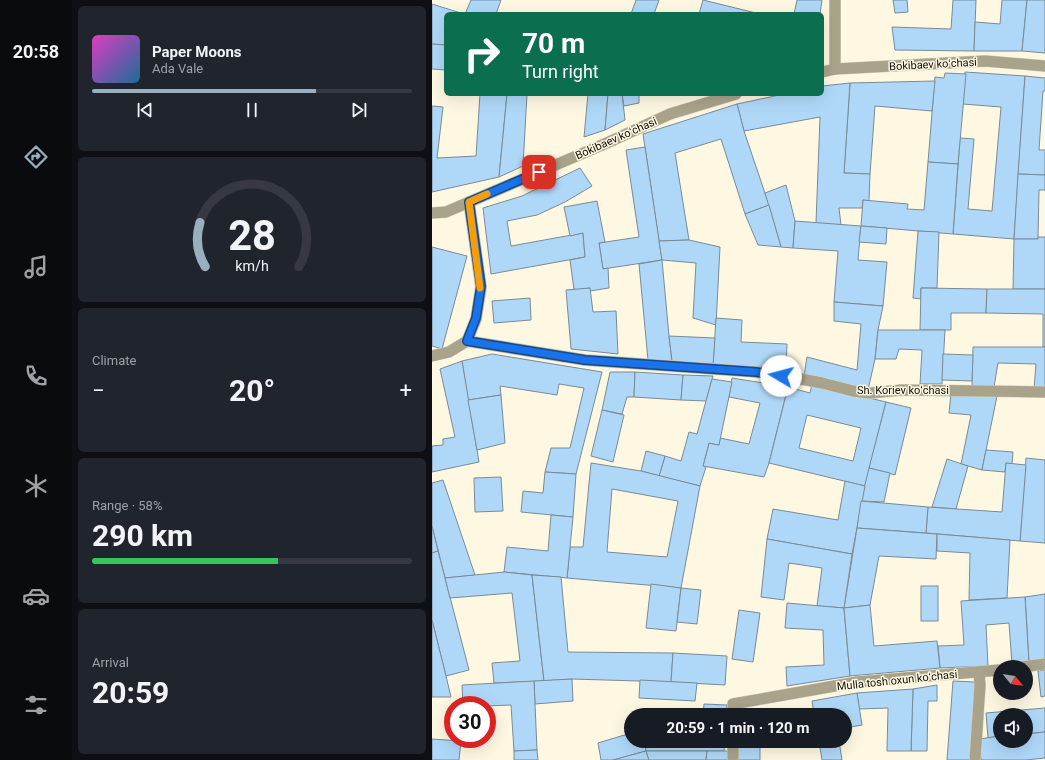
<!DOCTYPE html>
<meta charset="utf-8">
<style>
body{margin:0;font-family:Roboto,sans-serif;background:#20242c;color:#f1f3f6;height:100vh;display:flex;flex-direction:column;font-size:15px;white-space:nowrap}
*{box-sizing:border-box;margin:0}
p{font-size:13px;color:#9ea1a6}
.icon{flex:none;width:22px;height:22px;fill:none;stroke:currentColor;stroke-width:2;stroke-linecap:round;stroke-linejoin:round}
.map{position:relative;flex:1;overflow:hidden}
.sheet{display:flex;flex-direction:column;gap:6px;padding:6px;background:#0d0f14;width:360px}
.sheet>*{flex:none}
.top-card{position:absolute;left:12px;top:12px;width:380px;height:84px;border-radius:6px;box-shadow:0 4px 16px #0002;background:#0b6e4f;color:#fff;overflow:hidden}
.needle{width:26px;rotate:120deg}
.fabs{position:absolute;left:561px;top:660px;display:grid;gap:8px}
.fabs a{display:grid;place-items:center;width:40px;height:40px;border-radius:50%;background:#171b24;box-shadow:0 4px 16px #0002;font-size:20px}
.speed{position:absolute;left:12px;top:696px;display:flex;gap:8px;font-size:20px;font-weight:700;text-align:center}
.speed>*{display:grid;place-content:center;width:52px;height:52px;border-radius:50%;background:#171b24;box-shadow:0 4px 16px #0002;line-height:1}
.speed .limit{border:6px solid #d22;background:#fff;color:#111}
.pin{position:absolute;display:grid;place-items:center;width:34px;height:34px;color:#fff;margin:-17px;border-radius:8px;box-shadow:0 2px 6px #0006}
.me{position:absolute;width:44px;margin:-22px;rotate:278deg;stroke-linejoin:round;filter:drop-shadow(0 0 3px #0008)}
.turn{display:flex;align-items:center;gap:14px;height:84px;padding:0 12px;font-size:18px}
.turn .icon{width:52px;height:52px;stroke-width:2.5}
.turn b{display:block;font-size:28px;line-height:34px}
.big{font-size:30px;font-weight:700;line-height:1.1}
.sheet .widget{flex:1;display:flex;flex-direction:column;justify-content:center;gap:6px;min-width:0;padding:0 14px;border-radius:6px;background:#20242c}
.sheet .dial{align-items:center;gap:0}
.dial svg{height:104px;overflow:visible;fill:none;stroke:#363941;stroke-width:7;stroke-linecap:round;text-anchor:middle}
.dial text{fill:#f1f3f6;stroke:none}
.song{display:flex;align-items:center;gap:12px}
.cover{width:48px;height:48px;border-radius:6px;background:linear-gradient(135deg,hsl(310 70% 55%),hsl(200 70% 35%))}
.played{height:4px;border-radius:2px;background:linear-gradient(90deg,#99aebe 70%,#363941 70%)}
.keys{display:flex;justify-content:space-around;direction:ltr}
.heat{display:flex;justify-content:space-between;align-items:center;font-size:22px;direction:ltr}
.charge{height:6px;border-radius:3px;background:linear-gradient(90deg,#34c759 58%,#363941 0)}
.trip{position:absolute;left:192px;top:708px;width:228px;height:40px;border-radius:20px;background:#171b24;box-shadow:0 4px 16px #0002;font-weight:700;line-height:40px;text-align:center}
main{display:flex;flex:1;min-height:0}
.tab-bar{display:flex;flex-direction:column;width:72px;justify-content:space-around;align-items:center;background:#090b0e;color:#9ea1a6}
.tab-bar .icon{width:28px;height:28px}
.tab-bar .on{color:#99aebe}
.tab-bar b{font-size:18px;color:#f1f3f6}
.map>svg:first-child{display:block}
.building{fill:#afd8f8;stroke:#788a97;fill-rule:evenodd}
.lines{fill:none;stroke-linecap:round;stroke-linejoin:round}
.minor-casing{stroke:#d8d2bf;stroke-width:12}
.tertiary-casing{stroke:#d8d2bf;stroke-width:12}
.minor{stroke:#a9a38b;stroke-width:11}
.tertiary{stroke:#a9a38b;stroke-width:11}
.route-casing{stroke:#114b97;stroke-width:10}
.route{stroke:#1a73e8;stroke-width:7}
.slow{stroke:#f59e0b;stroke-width:7}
.labels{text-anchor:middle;stroke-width:3;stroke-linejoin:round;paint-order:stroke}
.street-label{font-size:11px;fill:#0e0c05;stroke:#fef8e3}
</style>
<main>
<nav class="tab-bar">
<b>20:58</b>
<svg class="icon on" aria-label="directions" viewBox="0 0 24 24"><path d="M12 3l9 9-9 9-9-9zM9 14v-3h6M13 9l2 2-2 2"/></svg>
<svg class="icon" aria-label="music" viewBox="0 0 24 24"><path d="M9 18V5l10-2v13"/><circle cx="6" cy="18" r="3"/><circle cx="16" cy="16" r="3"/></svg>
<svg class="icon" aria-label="phone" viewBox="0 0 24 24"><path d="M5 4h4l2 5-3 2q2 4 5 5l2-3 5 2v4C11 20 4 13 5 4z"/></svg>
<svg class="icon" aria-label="climate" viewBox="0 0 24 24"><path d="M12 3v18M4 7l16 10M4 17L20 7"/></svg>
<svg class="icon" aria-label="car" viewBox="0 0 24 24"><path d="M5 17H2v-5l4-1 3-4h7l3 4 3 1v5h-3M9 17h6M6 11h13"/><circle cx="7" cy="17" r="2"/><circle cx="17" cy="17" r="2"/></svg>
<svg class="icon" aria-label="filters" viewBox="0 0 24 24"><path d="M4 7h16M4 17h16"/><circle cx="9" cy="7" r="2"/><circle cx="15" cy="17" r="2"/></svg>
</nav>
<section class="sheet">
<div class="widget">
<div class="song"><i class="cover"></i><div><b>Paper Moons</b><p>Ada Vale</p></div></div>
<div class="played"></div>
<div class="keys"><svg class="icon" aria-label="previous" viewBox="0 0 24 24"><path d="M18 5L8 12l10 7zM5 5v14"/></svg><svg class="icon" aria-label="pause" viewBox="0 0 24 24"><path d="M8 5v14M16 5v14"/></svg><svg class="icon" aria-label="next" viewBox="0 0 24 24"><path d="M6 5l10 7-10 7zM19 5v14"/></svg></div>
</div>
<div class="widget dial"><svg viewBox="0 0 100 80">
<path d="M14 69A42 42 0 1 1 86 69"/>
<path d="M14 69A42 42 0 0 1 10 35" stroke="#99aebe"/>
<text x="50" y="56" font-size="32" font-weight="700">28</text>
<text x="50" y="72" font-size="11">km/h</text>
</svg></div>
<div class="widget"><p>Climate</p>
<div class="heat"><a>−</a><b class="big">20°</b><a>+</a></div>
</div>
<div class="widget"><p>Range · 58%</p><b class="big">290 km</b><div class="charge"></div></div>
<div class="widget"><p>Arrival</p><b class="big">20:59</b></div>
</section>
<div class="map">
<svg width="613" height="760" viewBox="0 0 613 760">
<rect width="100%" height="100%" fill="#fef8e3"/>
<g class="building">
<polygon points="39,0 69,0 64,14 33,14"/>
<polygon points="204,0 227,0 222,14 199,14"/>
<polygon points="271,0 328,14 267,14"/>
<polygon points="365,0 390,0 388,14 362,14"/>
<polygon points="461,0 475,0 476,12 463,13"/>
<polygon points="521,0 544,0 542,51 463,50 460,27 519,29"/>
<polygon points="570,0 595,0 590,51 542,51 543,22 568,24"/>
<polygon points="595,0 613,0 613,53 590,51"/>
<polygon points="0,4 32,14 14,14 14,45 0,44"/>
<polygon points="0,44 14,45 14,70 0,69"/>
<polygon points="533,72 593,76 582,239 521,234 528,138 542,139 536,209 560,211 569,107 531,104"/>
<polygon points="513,73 534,74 526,164 496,162 503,77 512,78"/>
<polygon points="593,76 613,78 613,91 611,91 607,150 613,150 613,175 586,174"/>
<polygon points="503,81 500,111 443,106 438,174 412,173 418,83"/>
<polygon points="418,83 412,173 438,174 437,201 431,200 430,208 407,208 409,225 384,223 388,117 312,131 305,104 352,94 390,94 390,86"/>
<polygon points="48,94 75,94 67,177 0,192 0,106 11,107 5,158 44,156"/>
<polygon points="75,94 95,94 91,166 67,177"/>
<polygon points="156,94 176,94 173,130 152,137"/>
<polygon points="176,94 190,94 193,120 173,130"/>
<polygon points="190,94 207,94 207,103 192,106"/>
<polygon points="305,104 312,131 337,205 313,214 289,139 243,153 257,240 227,241 211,134"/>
<polygon points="213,147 230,260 171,269 167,243 207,237 194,150"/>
<polygon points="496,162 526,164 521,234 429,226 431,200 476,204 475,209 492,210"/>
<polygon points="148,168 160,186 133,202 105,215 75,221 79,246 151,233 153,257 59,274 51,208 90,196"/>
<polygon points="586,174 613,175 613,190 607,190 606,239 582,239"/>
<polygon points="354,185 363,221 361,248 349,247 333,193"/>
<polygon points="165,201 173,242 167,243 171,269 176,268 177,288 158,291 158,288 142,290 138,260 153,257 151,233 138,236 132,207"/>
<polygon points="337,205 349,247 326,245 313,214"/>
<polygon points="363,221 429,226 426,260 455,262 451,306 402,302 406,251 361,248"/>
<polygon points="429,226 455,228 454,244 427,242"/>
<polygon points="486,231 507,232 505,288 489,288 489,299 481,298"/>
<polygon points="606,237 613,237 613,289 581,289 582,239 606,239"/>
<polygon points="257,240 288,247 284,325 261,318 264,263 230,260 227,241"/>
<polygon points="0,247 35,256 10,349 0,346"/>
<polygon points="230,260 237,336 240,361 216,360 207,264"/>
<polygon points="158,288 161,312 184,311 186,354 139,349 134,290"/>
<polygon points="489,288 555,289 554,313 519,313 519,330 488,330"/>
<polygon points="555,289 613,289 613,347 611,347 611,314 554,313"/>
<polygon points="98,298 99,320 62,323 60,301"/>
<polygon points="402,302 451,306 446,330 443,359 436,390 372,376 375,357 425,370 429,324 402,321"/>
<polygon points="284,318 310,320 309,342 355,344 354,368 281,365"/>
<polygon points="446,330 513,330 510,384 488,384 490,350 467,349 464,359 443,359"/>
<polygon points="237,336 283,338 281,365 240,361"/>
<polygon points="541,347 613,347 613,389 602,389 604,364 566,363 562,387 540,386"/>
<polygon points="60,354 170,372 144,474 113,472 119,448 138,448 152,388 127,384 125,395 68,386 69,395 36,400 30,361"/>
<polygon points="511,354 541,355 540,381 510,380"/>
<polygon points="30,361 47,462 0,472 0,446 11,445 11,439 23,437 8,369"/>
<polygon points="178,372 203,372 202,397 195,397 190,414 170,410"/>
<polygon points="203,372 251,375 249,400 202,397"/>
<polygon points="251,375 281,376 274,401 249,400"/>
<polygon points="300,378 356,387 337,463 332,477 271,466 277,443 287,445 288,438 317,444 328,403 297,397"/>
<polygon points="280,379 300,382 287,445 277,443 271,466 274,467 268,486 227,476 233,456 249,461 257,432 265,434"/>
<path d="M380,384l74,18 -21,84 -96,-23 19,-76 22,6zM375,415l54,13 -8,33 -54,-13z"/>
<polygon points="519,394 565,396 550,470 529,464 539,415 517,413"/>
<polygon points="69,395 73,443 45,450 36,400"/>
<polygon points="454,402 479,408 463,475 437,468"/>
<polygon points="170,410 192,415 181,462 159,456"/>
<polygon points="554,450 581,452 580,464 574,463 573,472 550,470"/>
<polygon points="214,451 233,456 227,476 209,471"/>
<polygon points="594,458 613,460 613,543 588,541"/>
<polygon points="515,459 536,466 524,509 500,507"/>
<path d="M159,463l50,8 59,15 -19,102 -114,-10 3,-31h13zM180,489l66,12 -11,56 -60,-5z"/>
<polygon points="574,463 594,465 588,541 494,533 496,507 570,512"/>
<polygon points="437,468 458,473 452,502 429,501"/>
<polygon points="113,472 144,474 141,517 89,512 91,491 111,493"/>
<polygon points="69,477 71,511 43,512 42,478"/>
<polygon points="11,480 43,575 13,578 0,526 0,483"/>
<polygon points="413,481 433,486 420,554 335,539 341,509 406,520"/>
<polygon points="429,501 496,507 494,533 425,528"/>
<polygon points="119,515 141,517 135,578 72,572 75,547 116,551"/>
<polygon points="0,526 6,551 0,553"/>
<polygon points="425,528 505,534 504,559 447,556 438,605 412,608"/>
<polygon points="505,534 578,540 575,598 537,600 538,553 505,551"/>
<polygon points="335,539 420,554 412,608 385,606 390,568 357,563 352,600 329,597"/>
<polygon points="6,551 37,670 14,676 0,620 0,553"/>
<polygon points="72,572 100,575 112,681 62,683 60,663 88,661 80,593 18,598 13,578"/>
<polygon points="100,575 129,577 136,652 241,653 239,682 140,679 112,681"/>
<polygon points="219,584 249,588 244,631 214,628"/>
<rect x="489" y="586" width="17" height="35"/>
<polygon points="249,588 269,590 265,624 245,622"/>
<polygon points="613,594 613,661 597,663 593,597"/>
<polygon points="593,597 597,663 580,664 577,623 554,625 556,666 508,668 506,646 532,645 529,601"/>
<polygon points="355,603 412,608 418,676 355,686 354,667 392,665 391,630 353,628"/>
<polygon points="438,605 442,646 505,641 508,668 418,676 412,608"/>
<polygon points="307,610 328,613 321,662 300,659"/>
<polygon points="0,620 14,676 19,697 0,697"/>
<polygon points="241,653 295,656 293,685 239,682"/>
<polygon points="613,670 613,696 609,697 606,671"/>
<polygon points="140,679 141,701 103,704 102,681"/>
<polygon points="208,680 265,683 263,701 207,698"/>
<polygon points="102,681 105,750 82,751 79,705 55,706 55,705 31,705 30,685"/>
<polygon points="521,681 543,682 538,760 515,760"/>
<polygon points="505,685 505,701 496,701 495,751 479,751 481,689"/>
<polygon points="481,689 479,751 455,751 456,708 427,709 425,693"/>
<polygon points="425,693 430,725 413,728 413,715 382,715 380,701"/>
<polygon points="272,704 295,705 294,715 271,715"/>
<polygon points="613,708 613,732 594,734 594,715 568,715 568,736 556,738 554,713"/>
<polygon points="613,732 613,758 594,760 549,760 547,739 568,736 568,741 594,741 594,734"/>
<polygon points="199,733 199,741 213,741 214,751 181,760 169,760 166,743"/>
<polygon points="0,739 29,741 27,760 0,760"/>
<polygon points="213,741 293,741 292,751 214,751"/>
<rect x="306" y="741" width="22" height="19"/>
<polygon points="387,741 407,741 410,760 390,760"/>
<polygon points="105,750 106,760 82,760 82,751"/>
<polygon points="214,751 217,760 181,760"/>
<polygon points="214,751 275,751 274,760 217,760"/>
<polygon points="275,751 298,751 297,760 274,760"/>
</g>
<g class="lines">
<g class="minor-casing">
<g id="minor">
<polyline points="403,0 403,69"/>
<polyline points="35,341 44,319 49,287 37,202"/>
<polyline points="0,356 17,352 35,341 153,360 338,373 390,383 421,391 438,393 470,390 613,392"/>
<polyline points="590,667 613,664"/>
<polyline points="301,715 301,704 425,682 568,670"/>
<polyline points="301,760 301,741"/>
<polyline points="543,760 548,685 547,672"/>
</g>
</g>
<g class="tertiary-casing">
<g id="tertiary">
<polyline points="390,72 403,69 553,61 613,66"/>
<polyline points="0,213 14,212 177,142 238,114 304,94"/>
</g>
</g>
<use href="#minor" class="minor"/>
<use href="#tertiary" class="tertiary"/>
</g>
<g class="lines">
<g class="route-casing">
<polyline id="route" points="107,172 37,202 49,286 44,318 35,341 153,360 324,372 349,376"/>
</g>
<use href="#route" class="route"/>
<polyline class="slow" points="48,288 37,202 55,194"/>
</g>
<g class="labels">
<g class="street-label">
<text transform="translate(501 64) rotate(-3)" y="4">Bokibaev koʻchasi</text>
<text transform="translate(184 138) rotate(-24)" y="4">Bokibaev koʻchasi</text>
<text x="471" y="394">Sh. Koriev koʻchasi</text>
<text transform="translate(465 680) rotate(-6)" y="4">Mulla tosh oxun koʻchasi</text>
</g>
</g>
</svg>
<div class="fabs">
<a><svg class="needle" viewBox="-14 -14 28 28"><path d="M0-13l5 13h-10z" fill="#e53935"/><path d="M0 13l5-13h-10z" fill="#9ea1a6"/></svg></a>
<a><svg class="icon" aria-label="sound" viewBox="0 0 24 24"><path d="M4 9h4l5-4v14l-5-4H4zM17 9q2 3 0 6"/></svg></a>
</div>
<div class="speed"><div class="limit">30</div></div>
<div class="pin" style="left:107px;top:172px;background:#d93025"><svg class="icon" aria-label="arrive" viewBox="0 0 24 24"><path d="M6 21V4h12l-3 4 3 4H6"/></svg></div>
<svg class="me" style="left:349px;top:376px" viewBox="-20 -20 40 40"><circle r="19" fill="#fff"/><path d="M0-13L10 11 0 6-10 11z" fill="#1a73e8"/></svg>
<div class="trip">20:59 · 1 min · 120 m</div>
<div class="top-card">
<div class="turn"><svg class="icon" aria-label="right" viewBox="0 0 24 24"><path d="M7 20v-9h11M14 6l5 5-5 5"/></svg><div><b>70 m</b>Turn right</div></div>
</div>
</div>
</main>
